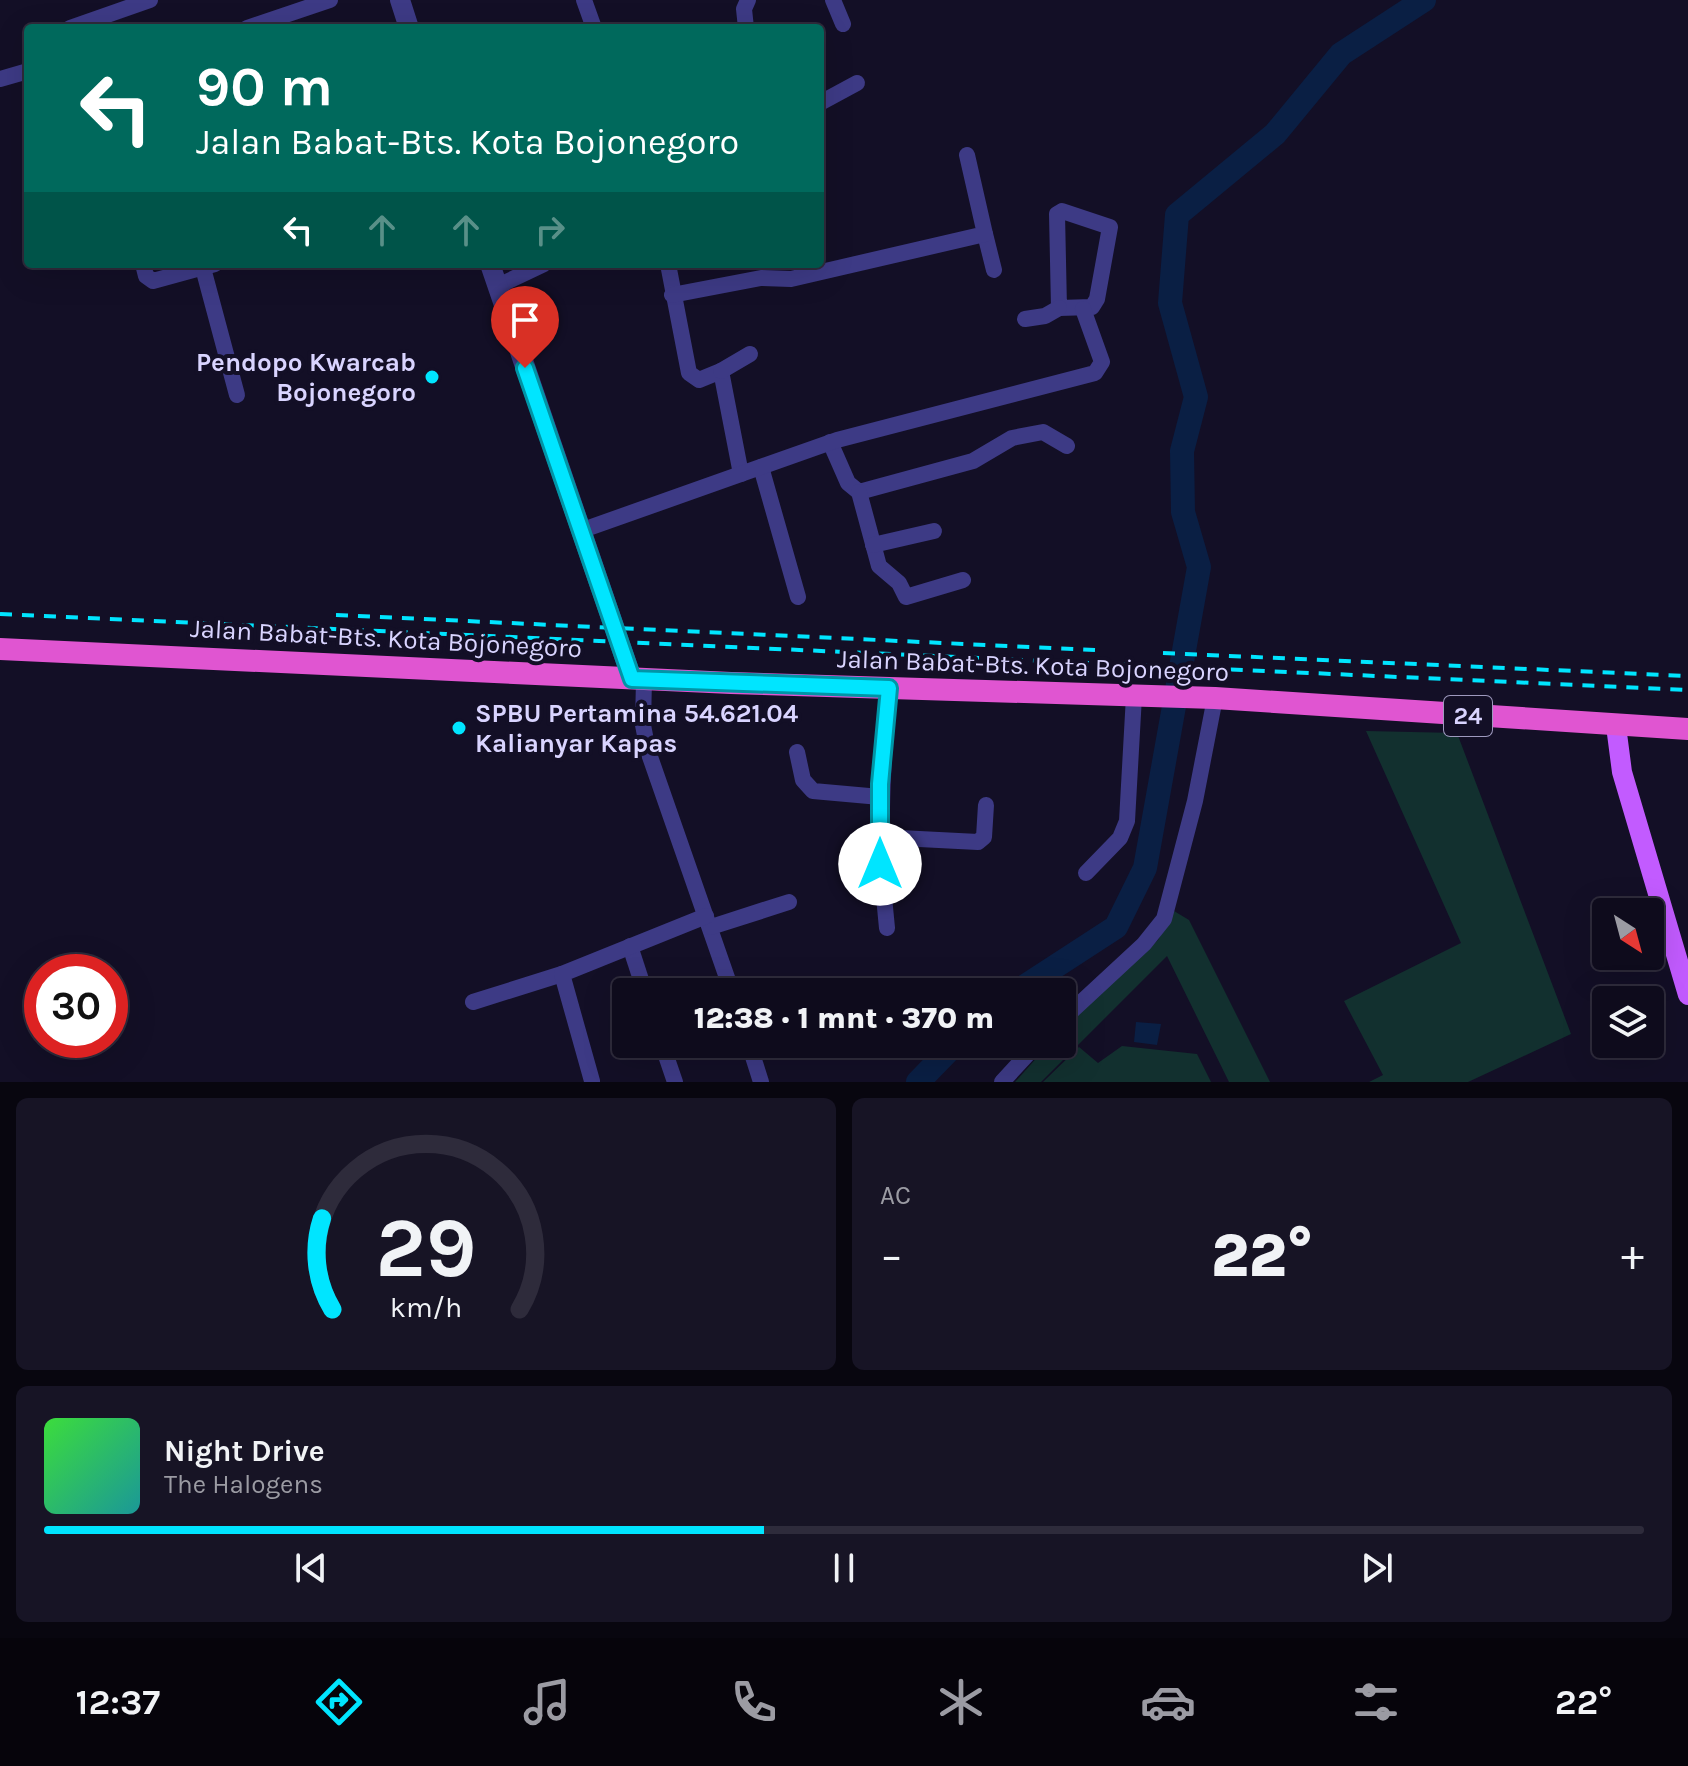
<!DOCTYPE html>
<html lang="id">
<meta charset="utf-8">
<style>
body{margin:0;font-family:Karla,sans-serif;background:#171425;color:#f1f3f6;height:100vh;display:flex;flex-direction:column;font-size:30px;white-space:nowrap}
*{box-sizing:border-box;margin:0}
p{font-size:26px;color:#9b9ba3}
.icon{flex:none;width:44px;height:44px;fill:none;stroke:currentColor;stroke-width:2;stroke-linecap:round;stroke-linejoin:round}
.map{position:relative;height:1082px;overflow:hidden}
.sheet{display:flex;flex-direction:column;gap:16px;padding:16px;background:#08060f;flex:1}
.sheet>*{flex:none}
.hud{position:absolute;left:24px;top:24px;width:800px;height:244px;border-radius:8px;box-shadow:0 8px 32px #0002,0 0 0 2px #2e2b3b;background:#00695c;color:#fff;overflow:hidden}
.needle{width:52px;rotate:144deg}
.buttons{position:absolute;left:1592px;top:898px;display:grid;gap:16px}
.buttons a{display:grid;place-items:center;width:72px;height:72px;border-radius:8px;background:#0e0b1c;box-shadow:0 8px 32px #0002,0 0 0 2px #2e2b3b;font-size:40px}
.speed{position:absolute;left:24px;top:954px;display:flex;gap:16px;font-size:40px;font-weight:700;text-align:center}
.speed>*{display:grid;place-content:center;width:104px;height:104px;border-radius:50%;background:#0e0b1c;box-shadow:0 8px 32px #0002,0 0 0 2px #2e2b3b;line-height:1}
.speed .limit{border:12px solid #d22;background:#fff;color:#111}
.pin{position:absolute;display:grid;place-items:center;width:68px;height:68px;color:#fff;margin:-82px -34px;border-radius:50% 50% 50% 0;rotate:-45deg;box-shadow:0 0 8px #0007}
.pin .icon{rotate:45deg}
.me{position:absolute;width:88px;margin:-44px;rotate:0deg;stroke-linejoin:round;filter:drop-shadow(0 0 6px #0008)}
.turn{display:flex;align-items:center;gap:28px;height:168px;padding:0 40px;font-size:36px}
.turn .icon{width:104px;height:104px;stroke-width:2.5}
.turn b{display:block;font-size:56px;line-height:68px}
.lanes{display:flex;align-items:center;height:76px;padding:0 40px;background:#0003;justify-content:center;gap:40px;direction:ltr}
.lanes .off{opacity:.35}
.big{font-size:60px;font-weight:800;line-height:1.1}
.sheet .card{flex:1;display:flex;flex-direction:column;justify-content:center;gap:12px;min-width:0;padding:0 28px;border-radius:12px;background:#171425}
.sheet .dial{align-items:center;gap:0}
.dial svg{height:208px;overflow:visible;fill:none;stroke:#2e2b3b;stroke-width:7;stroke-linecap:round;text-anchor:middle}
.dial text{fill:#f1f3f6;stroke:none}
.song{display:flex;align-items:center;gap:24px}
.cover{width:96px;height:96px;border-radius:12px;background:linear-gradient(135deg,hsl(120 70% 55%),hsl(180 70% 35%))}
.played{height:8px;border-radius:4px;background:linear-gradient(90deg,#00e5ff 45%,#2e2b3b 45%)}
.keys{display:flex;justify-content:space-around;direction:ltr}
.heat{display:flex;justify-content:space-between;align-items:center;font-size:44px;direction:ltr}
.sheet .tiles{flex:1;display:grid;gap:16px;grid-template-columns:1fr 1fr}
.card:last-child{grid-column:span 2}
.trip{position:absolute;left:612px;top:978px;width:464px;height:80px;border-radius:8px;background:#0e0b1c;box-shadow:0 8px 32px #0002,0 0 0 2px #2e2b3b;font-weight:800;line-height:80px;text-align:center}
.dock{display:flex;height:128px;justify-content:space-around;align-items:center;background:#06040b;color:#9b9ba3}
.dock .icon{width:56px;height:56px}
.dock .current{color:#00e5ff}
.dock b{font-size:36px;color:#f1f3f6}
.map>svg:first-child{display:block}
.green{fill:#12302f}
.water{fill:#0a1f44}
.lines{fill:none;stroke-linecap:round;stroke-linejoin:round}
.river{stroke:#0a1f44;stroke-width:24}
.minor{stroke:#3d3a85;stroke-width:16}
.tertiary{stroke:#3d3a85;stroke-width:20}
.primary{stroke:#c25bff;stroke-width:20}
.trunk{stroke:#e055d1;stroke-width:22}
.rail{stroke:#00e5ff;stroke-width:4;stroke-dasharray:12 10;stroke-linecap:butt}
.route-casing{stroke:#0095a6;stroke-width:20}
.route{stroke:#00e5ff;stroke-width:14}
.poi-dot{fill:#00e5ff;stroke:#130f26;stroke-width:3}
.labels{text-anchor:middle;stroke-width:8;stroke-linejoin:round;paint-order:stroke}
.shield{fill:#130f26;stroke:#9e99be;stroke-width:2}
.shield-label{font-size:24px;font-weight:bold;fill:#d9d4ff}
.poi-label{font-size:26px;font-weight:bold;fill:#d9d4ff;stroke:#130f26;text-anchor:end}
.street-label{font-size:26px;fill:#d9d4ff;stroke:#130f26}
</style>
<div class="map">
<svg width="1688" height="1082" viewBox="0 0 1688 1082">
<rect width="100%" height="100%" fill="#130f26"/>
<g class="green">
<polygon points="1366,731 1457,733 1571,1034 1468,1082 1369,1082 1383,1075 1344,1001 1461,943"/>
<polygon points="1174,911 1189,920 1270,1082 1229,1082 1167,956 1041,1082 1015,1082 1049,1044 1062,1044 1062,1030 1158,940"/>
<polygon points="1122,1046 1197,1054 1211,1082 1043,1082 1079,1047 1098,1063"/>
</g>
<polygon class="water" points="1136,1022 1161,1024 1157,1045 1134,1042"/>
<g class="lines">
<g class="river">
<polyline points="1016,992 1116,927 1145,868 1199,567 1183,512 1182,451 1196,397 1170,303 1177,215 1275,134 1341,54 1424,0"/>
<polyline points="918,1082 955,1044"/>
</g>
<g class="minor">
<polyline points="584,0 594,28"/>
<polyline points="833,0 843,24"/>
<polyline points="70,28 150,0"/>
<polyline points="247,28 330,0"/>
<polyline points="746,28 744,9 748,0"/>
<polyline points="0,79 28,71"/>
<polyline points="820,103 857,83"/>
<polygon points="1062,211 1110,227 1097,299 1092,307 1059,308 1057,214"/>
<polyline points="985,234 994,270"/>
<polyline points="143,264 146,276 153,281 215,264"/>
<polyline points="668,264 689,373 699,380 721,371 741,474"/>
<polyline points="203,268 237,395"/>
<polyline points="498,286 544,264"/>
<polyline points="672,295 761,278 791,279 985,234 967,155"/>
<polyline points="1025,319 1045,316 1059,308"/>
<polyline points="721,371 750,354"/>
<polyline points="830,442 848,483 859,492 973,461 1012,438 1043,432 1067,446"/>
<polyline points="761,467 798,597"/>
<polyline points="859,492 879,566 899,583 906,597 963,580"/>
<polyline points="580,531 837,440 1095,373 1102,362 1083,309"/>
<polyline points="873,545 934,531"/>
<polyline points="644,679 643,725 648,751 732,992"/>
<polyline points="797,752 803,780 813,791 880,797"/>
<polyline points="880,837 978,842 984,837 986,805"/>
<polyline points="1086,873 1120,838 1127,821 1134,696"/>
<polyline points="711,927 789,902"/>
<path d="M887,928c-9,-81 -5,-159 2,-240"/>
<polyline points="630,946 645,992"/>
<polyline points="473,1002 562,974"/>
<polyline points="1062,1020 1144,944 1164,919 1195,801 1215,698"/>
<polyline points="662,1044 675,1082"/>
<polyline points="749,1044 761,1082"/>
<polyline points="592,1081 562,974 706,916"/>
<polyline points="1002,1082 1037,1044"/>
</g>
<g class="tertiary">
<polyline points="400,0 409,28"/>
<polyline points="490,264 632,679"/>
</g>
<polyline class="primary" points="1616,726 1622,772 1688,995"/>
<polyline class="trunk" points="0,649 731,683 1215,698 1688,729"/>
<g class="rail">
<polyline points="0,614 1688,690"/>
<polyline points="336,615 1095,650"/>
<polyline points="1163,653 1688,676"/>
</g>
</g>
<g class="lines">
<g class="route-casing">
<polyline id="route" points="525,368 632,679 889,688 880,784 880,864"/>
</g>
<use href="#route" class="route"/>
</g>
<g class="poi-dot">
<circle cx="432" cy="377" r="8"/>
<circle cx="459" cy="728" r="8"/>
</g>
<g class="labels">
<rect class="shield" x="1444" y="696" width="48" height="40" rx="6"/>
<g class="shield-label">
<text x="1468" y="724">24</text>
</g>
<g class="poi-label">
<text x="416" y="371">Pendopo Kwarcab<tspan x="416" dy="30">Bojonegoro</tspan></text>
<text x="475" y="722" text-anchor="start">SPBU Pertamina 54.621.04<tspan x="475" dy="30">Kalianyar Kapas</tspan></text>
</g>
<g class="street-label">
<text transform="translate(386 638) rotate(3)" y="9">Jalan Babat-Bts. Kota Bojonegoro</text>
<text transform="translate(1033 665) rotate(2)" y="9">Jalan Babat-Bts. Kota Bojonegoro</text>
</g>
</g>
</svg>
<div class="buttons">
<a><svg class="needle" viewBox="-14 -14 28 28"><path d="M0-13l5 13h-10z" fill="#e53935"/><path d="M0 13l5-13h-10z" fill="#9b9ba3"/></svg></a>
<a><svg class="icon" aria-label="layers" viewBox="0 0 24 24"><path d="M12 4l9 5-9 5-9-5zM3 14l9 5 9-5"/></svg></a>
</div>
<div class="speed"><div class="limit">30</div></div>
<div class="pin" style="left:525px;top:368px;background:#d93025"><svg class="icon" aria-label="arrive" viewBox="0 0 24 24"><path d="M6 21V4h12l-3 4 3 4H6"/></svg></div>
<svg class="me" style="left:880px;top:864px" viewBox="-20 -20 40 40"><circle r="19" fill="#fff"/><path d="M0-13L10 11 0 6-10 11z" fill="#00e5ff"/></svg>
<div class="trip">12:38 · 1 mnt · 370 m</div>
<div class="hud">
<div class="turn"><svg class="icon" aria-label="left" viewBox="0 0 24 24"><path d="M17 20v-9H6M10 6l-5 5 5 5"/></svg><div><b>90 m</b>Jalan Babat-Bts. Kota Bojonegoro</div></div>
<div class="lanes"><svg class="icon" aria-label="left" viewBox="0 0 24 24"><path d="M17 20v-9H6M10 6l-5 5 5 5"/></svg><svg class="icon off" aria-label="ahead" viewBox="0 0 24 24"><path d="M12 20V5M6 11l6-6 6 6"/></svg><svg class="icon off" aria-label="ahead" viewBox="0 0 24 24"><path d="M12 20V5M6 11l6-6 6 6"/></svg><svg class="icon off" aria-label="right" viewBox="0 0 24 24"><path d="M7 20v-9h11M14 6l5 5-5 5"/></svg></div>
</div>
</div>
<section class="sheet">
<div class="tiles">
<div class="card dial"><svg viewBox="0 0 100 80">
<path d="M14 69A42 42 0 1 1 86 69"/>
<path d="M14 69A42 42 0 0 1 10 34" stroke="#00e5ff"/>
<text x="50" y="56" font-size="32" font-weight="700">29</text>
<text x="50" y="72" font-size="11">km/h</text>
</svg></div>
<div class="card"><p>AC</p>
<div class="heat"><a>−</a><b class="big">22°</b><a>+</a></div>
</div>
<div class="card">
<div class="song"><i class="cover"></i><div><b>Night Drive</b><p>The Halogens</p></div></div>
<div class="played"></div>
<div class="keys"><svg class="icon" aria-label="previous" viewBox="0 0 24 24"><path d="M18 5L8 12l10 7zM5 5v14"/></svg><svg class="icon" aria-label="pause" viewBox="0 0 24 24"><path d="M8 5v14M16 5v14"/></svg><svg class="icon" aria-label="next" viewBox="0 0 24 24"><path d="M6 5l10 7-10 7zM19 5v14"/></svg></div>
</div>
</div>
</section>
<nav class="dock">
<b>12:37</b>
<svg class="icon current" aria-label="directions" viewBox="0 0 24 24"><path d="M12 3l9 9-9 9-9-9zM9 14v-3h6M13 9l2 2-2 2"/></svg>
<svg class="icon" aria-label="music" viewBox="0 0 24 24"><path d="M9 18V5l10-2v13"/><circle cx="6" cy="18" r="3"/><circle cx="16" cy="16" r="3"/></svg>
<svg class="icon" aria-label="phone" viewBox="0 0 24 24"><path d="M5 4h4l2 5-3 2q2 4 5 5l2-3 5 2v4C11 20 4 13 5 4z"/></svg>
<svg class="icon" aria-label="climate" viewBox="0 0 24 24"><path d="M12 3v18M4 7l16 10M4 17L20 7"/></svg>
<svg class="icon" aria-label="car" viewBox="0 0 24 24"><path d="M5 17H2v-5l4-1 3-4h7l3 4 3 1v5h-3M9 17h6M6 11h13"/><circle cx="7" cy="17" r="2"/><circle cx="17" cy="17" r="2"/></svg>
<svg class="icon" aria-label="filters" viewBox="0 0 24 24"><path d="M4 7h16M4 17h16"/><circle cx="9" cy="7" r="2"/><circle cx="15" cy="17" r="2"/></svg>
<b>22°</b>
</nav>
